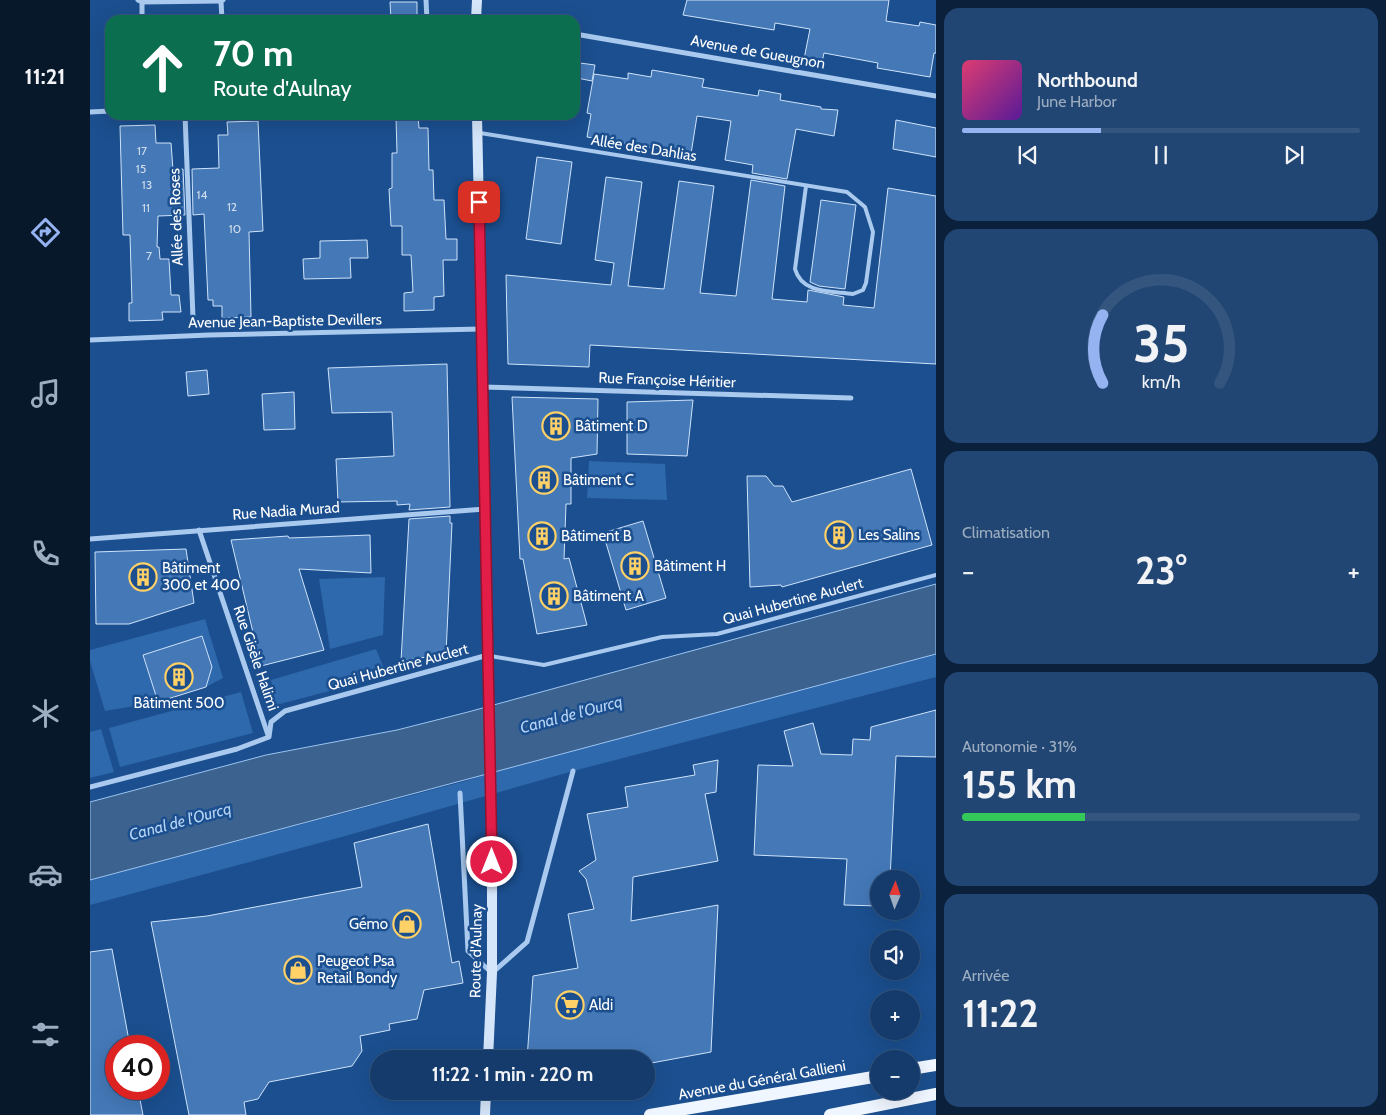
<!DOCTYPE html>
<html lang="fr">
<meta charset="utf-8">
<style>
body{margin:0;font-family:Cabin,sans-serif;background:#214673;color:#f1f3f6;height:100vh;display:flex;flex-direction:column;font-size:19px;white-space:nowrap}
*{box-sizing:border-box;margin:0}
p{font-size:16px;color:#9dadc1}
.icon{flex:none;width:28px;height:28px;fill:none;stroke:currentColor;stroke-width:2;stroke-linecap:round;stroke-linejoin:round}
.map{position:relative;flex:1;overflow:hidden}
.drawer{display:flex;flex-direction:column;gap:8px;padding:8px;background:#0b203b;width:450px}
.drawer>*{flex:none}
.hud{position:absolute;left:15px;top:15px;width:475px;height:105px;border-radius:15px;box-shadow:0 5px 20px #0002,0 0 0 1px #33557e;background:#0b6e4f;color:#fff;overflow:hidden}
.needle{width:32px;rotate:2deg}
.buttons{position:absolute;left:780px;top:870px;display:grid;gap:10px}
.buttons a{display:grid;place-items:center;width:50px;height:50px;border-radius:50%;background:#143b6b;box-shadow:0 5px 20px #0002,0 0 0 1px #33557e;font-size:25px}
.speed{position:absolute;left:15px;top:1035px;display:flex;gap:10px;font-size:25px;font-weight:700;text-align:center}
.speed>*{display:grid;place-content:center;width:65px;height:65px;border-radius:50%;background:#143b6b;box-shadow:0 5px 20px #0002,0 0 0 1px #33557e;line-height:1}
.speed .limit{border:8px solid #d22;background:#fff;color:#111}
.pin{position:absolute;display:grid;place-items:center;width:42px;height:42px;color:#fff;margin:-21px;border-radius:10px;box-shadow:0 2px 8px #0006}
.me{position:absolute;width:55px;margin:-28px;rotate:0deg;stroke-linejoin:round;filter:drop-shadow(0 0 4px #0008)}
.turn{display:flex;align-items:center;gap:18px;height:105px;padding:0 25px;font-size:22px}
.turn .icon{width:65px;height:65px;stroke-width:2.5}
.turn b{display:block;font-size:35px;line-height:42px}
.big{font-size:38px;font-weight:800;line-height:1.1}
.drawer .tile{flex:1;display:flex;flex-direction:column;justify-content:center;gap:8px;min-width:0;padding:0 18px;border-radius:15px;background:#214673}
.drawer .dial{align-items:center;gap:0}
.dial svg{height:130px;overflow:visible;fill:none;stroke:#33557e;stroke-width:7;stroke-linecap:round;text-anchor:middle}
.dial text{fill:#f1f3f6;stroke:none}
.song{display:flex;align-items:center;gap:15px}
.cover{width:60px;height:60px;border-radius:8px;background:linear-gradient(135deg,hsl(340 70% 55%),hsl(270 70% 35%))}
.played{height:5px;border-radius:2px;background:linear-gradient(90deg,#95b2f1 35%,#33557e 35%)}
.keys{display:flex;justify-content:space-around;direction:ltr}
.heat{display:flex;justify-content:space-between;align-items:center;font-size:28px;direction:ltr}
.charge{height:8px;border-radius:4px;background:linear-gradient(90deg,#34c759 31%,#33557e 0)}
.trip{position:absolute;left:280px;top:1050px;width:285px;height:50px;border-radius:25px;background:#143b6b;box-shadow:0 5px 20px #0002,0 0 0 1px #33557e;font-weight:800;line-height:50px;text-align:center}
main{display:flex;flex:1;min-height:0}
.dock{display:flex;flex-direction:column;width:90px;justify-content:space-around;align-items:center;background:#08182b;color:#9dadc1}
.dock .icon{width:35px;height:35px}
.dock .selected{color:#95b2f1}
.dock b{font-size:22px;color:#f1f3f6}
.map>svg:first-child{display:block}
.green{fill:#2e69ad}
.water{fill:#3c6290;stroke:#9cc4f0}
.building{fill:#4478b7;stroke:#cfe3fa}
.lines{fill:none;stroke-linecap:round;stroke-linejoin:round}
.lane{stroke:#a9c9ee;stroke-width:4}
.street{stroke:#a9c9ee;stroke-width:5}
.secondary{stroke:#d6e6fa;stroke-width:10}
.primary{stroke:#f0f6ff;stroke-width:12}
.route-casing{stroke:#92132f;stroke-width:12}
.route{stroke:#e11d48;stroke-width:9}
.labels{text-anchor:middle;stroke-width:5;stroke-linejoin:round;paint-order:stroke}
.number-label{font-size:12px;fill:#d0dded}
.street-label{font-size:15px;fill:#fff;stroke:#1b4f8f}
.poi-label{font-size:15px;fill:#fff;stroke:#1b4f8f;text-anchor:start}
.water-label{font-size:16px;font-style:italic;fill:#b5d3f5;stroke:#1b4f8f}
</style>
<main>
<nav class="dock">
<b>11:21</b>
<svg class="icon selected" aria-label="directions" viewBox="0 0 24 24"><path d="M12 3l9 9-9 9-9-9zM9 14v-3h6M13 9l2 2-2 2"/></svg>
<svg class="icon" aria-label="music" viewBox="0 0 24 24"><path d="M9 18V5l10-2v13"/><circle cx="6" cy="18" r="3"/><circle cx="16" cy="16" r="3"/></svg>
<svg class="icon" aria-label="phone" viewBox="0 0 24 24"><path d="M5 4h4l2 5-3 2q2 4 5 5l2-3 5 2v4C11 20 4 13 5 4z"/></svg>
<svg class="icon" aria-label="climate" viewBox="0 0 24 24"><path d="M12 3v18M4 7l16 10M4 17L20 7"/></svg>
<svg class="icon" aria-label="car" viewBox="0 0 24 24"><path d="M5 17H2v-5l4-1 3-4h7l3 4 3 1v5h-3M9 17h6M6 11h13"/><circle cx="7" cy="17" r="2"/><circle cx="17" cy="17" r="2"/></svg>
<svg class="icon" aria-label="filters" viewBox="0 0 24 24"><path d="M4 7h16M4 17h16"/><circle cx="9" cy="7" r="2"/><circle cx="15" cy="17" r="2"/></svg>
</nav>
<div class="map">
<svg width="846" height="1115" viewBox="0 0 846 1115">
<rect width="100%" height="100%" fill="#1b4f8f"/>
<g class="green">
<polygon points="499,461 575,464 577,500 497,498"/>
<polygon points="295,577 293,635 240,649 229,579"/>
<polygon points="115,619 133,678 116,687 122,667 112,637 53,655 68,702 15,711 0,661 0,650"/>
<polygon points="286,649 297,676 186,705 181,680"/>
<polygon points="846,653 846,677 483,771 259,835 0,905 0,880 376,781 400,772"/>
<polygon points="151,692 163,733 30,767 19,728"/>
<polygon points="11,729 24,772 0,778 0,732"/>
</g>
<polygon class="water" points="846,584 846,654 0,880 0,802 176,755 307,730 378,712"/>
<g class="building">
<polygon points="597,0 799,0 796,21 829,26 830,22 846,25 846,53 844,53 840,77 787,68 788,63 734,53 732,62 714,59 720,29 685,23 684,30 593,15"/>
<polygon points="300,2 327,2 327,20 301,20"/>
<polygon points="490,63 505,65 502,81 487,78"/>
<polygon points="562,70 614,79 612,87 668,96 669,90 691,94 690,100 731,107 731,109 748,110 744,136 706,129 697,179 662,173 663,165 635,160 641,121 607,116 601,154 497,137 501,114 497,113 504,74 538,79 538,73 561,77"/>
<polygon points="328,116 329,128 338,128 339,170 343,170 344,200 354,200 356,239 367,239 367,260 353,260 354,296 344,297 344,310 314,311 314,293 323,292 321,255 312,255 312,226 301,226 299,189 302,188 302,153 307,153 306,117"/>
<polygon points="806,120 846,128 846,157 803,149"/>
<polygon points="168,121 173,231 159,232 161,317 132,318 132,306 123,306 123,300 118,300 114,214 103,215 102,169 129,168 128,135 138,135 137,122"/>
<polygon points="65,125 66,143 81,143 83,170 93,169 95,215 68,216 67,247 69,247 70,259 79,259 81,295 89,295 91,312 72,312 73,320 39,321 39,303 42,303 40,235 33,235 30,126"/>
<polygon points="447,157 482,162 471,244 436,239"/>
<polygon points="516,177 552,182 538,286 574,289 589,181 624,186 610,293 646,296 661,180 695,186 682,299 717,302 718,290 754,297 753,305 784,308 798,188 846,196 846,364 500,345 499,367 418,364 416,275 521,285 524,263 505,260"/>
<polygon points="731,200 766,205 755,289 729,286 720,282"/>
<polygon points="277,240 278,258 260,258 261,278 214,279 213,259 230,258 230,241"/>
<polygon points="357,364 360,507 319,510 320,504 307,505 307,501 248,502 246,459 304,456 302,412 242,413 238,368"/>
<polygon points="117,370 119,394 98,396 96,372"/>
<polygon points="204,392 205,429 174,430 172,394"/>
<polygon points="422,397 508,399 507,454 481,458 481,504 476,504 474,559 479,558 497,625 447,634 433,559 430,559"/>
<polygon points="603,400 597,456 537,454 537,402"/>
<polygon points="821,469 842,545 692,587 691,585 660,587 657,476 676,476 684,486 693,486 702,502"/>
<polygon points="360,516 360,523 362,523 356,654 311,661 319,519"/>
<polygon points="553,521 576,598 536,610 513,533"/>
<polygon points="280,535 281,573 209,569 234,650 171,666 141,540 198,536 199,538"/>
<polygon points="96,549 104,603 39,624 6,624 5,552"/>
<polygon points="112,636 122,667 116,687 68,702 53,655"/>
<polygon points="846,710 846,757 806,756 800,879 789,879 789,906 754,905 757,859 664,855 668,765 703,766 694,731 723,723 731,754 762,755 763,739 780,740 781,727"/>
<polygon points="628,760 626,792 615,794 628,861 543,877 541,921 628,905 621,1052 556,1064 556,1059 437,1059 443,976 488,968 478,914 504,909 496,879 489,871 506,860 497,814 538,807 535,787 605,775 603,765"/>
<polygon points="338,824 362,963 369,961 373,983 334,990 327,1019 299,1024 300,1030 270,1036 272,1051 262,1066 179,1082 168,1099 154,1102 156,1115 99,1115 61,922 117,916 272,887 264,843"/>
<polygon points="22,949 40,1046 26,1046 26,1089 48,1089 53,1115 0,1115 0,952"/>
</g>
<g class="lines">
<g class="lane">
<path d="M390,133l367,59 18,15 8,25 -7,51 -3,7 -10,4c-22,-3 -51,0 -58,-25l11,-83"/>
<polyline points="400,656 454,665 572,637 627,634 846,575"/>
</g>
<g class="street">
<polyline points="48,0 52,2 52,20"/>
<polyline points="336,0 337,20"/>
<polyline points="52,2 131,1"/>
<polyline points="386,17 404,20"/>
<polyline points="132,20 131,1 133,0"/>
<polyline points="485,34 846,96"/>
<polyline points="0,112 20,111"/>
<polyline points="95,115 103,318"/>
<polyline points="0,340 119,335 391,329"/>
<polyline points="393,387 761,398"/>
<polyline points="109,530 178,735"/>
<polyline points="0,539 395,509"/>
<polyline points="0,787 147,749 179,737 181,722 195,711 398,655"/>
<polyline points="370,793 378,951 402,973 437,942 483,771"/>
</g>
<g class="secondary">
<polyline points="386,20 387,0"/>
<polyline points="387,115 402,844 402,973 398,1059"/>
<polyline points="395,1115 396,1091"/>
</g>
<g class="primary">
<polyline points="821,1069 846,1065"/>
<polyline points="560,1115 789,1076"/>
<polyline points="740,1115 846,1094"/>
</g>
</g>
<g class="lines">
<g class="route-casing">
<polyline id="route" points="389,202 402,862"/>
</g>
<use href="#route" class="route"/>
</g>
<defs>
<g id="building-ring" transform="scale(1.4375)"><circle r="9.5" fill="#1b4f8f" stroke="#ffd166" stroke-width="1.5"/><path d="M-4-6H4V6H1V3H-1V6H-4ZM-2.5-4.3h1.7v1.8h-1.7ZM.8-4.3h1.7v1.8H.8ZM-2.5-1h1.7V.8h-1.7ZM.8-1h1.7V.8H.8Z" fill="#ffd166"/></g>
<g id="shop-ring" transform="scale(1.4375)"><circle r="9.5" fill="#1b4f8f" stroke="#ffd166" stroke-width="1.5"/><path d="M-5-2.5h2.3a2.7 3.5 0 0 1 5.4 0H5L5.5 6h-11ZM-1.5-2.5h3a1.5 2.3 0 0 0-3 0Z" fill="#ffd166"/></g>
<g id="supermarket-ring" transform="scale(1.4375)"><circle r="9.5" fill="#1b4f8f" stroke="#ffd166" stroke-width="1.5"/><path d="M-6-5.5h2.5l.6 2H6L4.5 2H-2.5L-4.4-4H-6ZM-1.5 3.2a1.3 1.3 0 1 0 .1 0ZM3 3.2a1.3 1.3 0 1 0 .1 0Z" fill="#ffd166"/></g>
</defs>
<g fill-rule="evenodd">
<use href="#building-ring" x="466" y="426"/>
<use href="#building-ring" x="454" y="480"/>
<use href="#building-ring" x="749" y="535"/>
<use href="#building-ring" x="452" y="536"/>
<use href="#building-ring" x="545" y="566"/>
<use href="#building-ring" x="53" y="577"/>
<use href="#building-ring" x="464" y="596"/>
<use href="#building-ring" x="89" y="677"/>
<use href="#shop-ring" x="317" y="924"/>
<use href="#shop-ring" x="208" y="970"/>
<use href="#supermarket-ring" x="480" y="1005"/>
</g>
<g class="labels">
<g class="number-label">
<text x="52" y="155">17</text>
<text x="51" y="173">15</text>
<text x="57" y="189">13</text>
<text x="112" y="199">14</text>
<text x="142" y="211">12</text>
<text x="56" y="212">11</text>
<text x="145" y="233">10</text>
<text x="59" y="260">7</text>
</g>
<g class="street-label">
<text transform="translate(668 52) rotate(10)" y="5">Avenue de Gueugnon</text>
<text transform="translate(554 148) rotate(9)" y="5">Allée des Dahlias</text>
<text transform="translate(86 217) rotate(-92)" y="5">Allée des Roses</text>
<text transform="translate(195 321) rotate(-1)" y="5">Avenue Jean-Baptiste Devillers</text>
<text transform="translate(577 380) rotate(2)" y="5">Rue Françoise Héritier</text>
<text transform="translate(196 511) rotate(-4)" y="5">Rue Nadia Murad</text>
<text transform="translate(703 601) rotate(-15)" y="5">Quai Hubertine Auclert</text>
<text transform="translate(166 658) rotate(71)" y="5">Rue Gisèle Halimi</text>
<text transform="translate(308 667) rotate(-15)" y="5">Quai Hubertine Auclert</text>
<text transform="translate(386 951) rotate(-89)" y="5">Route d'Aulnay</text>
<text transform="translate(672 1080) rotate(-10)" y="5">Avenue du Général Gallieni</text>
</g>
<g class="poi-label">
<text x="485" y="431">Bâtiment D</text>
<text x="473" y="485">Bâtiment C</text>
<text x="768" y="540">Les Salins</text>
<text x="471" y="541">Bâtiment B</text>
<text x="564" y="571">Bâtiment H</text>
<text x="72" y="573">Bâtiment<tspan x="72" dy="17">300 et 400</tspan></text>
<text x="483" y="601">Bâtiment A</text>
<text x="89" y="708" text-anchor="middle">Bâtiment 500</text>
<text x="298" y="929" text-anchor="end">Gémo</text>
<text x="227" y="966">Peugeot Psa<tspan x="227" dy="17">Retail Bondy</tspan></text>
<text x="499" y="1010">Aldi</text>
</g>
<g class="water-label">
<text transform="translate(481 714) rotate(-15)" y="6">Canal de l'Ourcq</text>
<text transform="translate(90 821) rotate(-15)" y="6">Canal de l'Ourcq</text>
</g>
</g>
</svg>
<div class="buttons">
<a><svg class="needle" viewBox="-14 -14 28 28"><path d="M0-13l5 13h-10z" fill="#e53935"/><path d="M0 13l5-13h-10z" fill="#9dadc1"/></svg></a>
<a><svg class="icon" aria-label="sound" viewBox="0 0 24 24"><path d="M4 9h4l5-4v14l-5-4H4zM17 9q2 3 0 6"/></svg></a>
<a>+</a>
<a>−</a>
</div>
<div class="speed"><div class="limit">40</div></div>
<div class="pin" style="left:389px;top:202px;background:#d93025"><svg class="icon" aria-label="arrive" viewBox="0 0 24 24"><path d="M6 21V4h12l-3 4 3 4H6"/></svg></div>
<svg class="me" style="left:402px;top:862px" viewBox="-20 -20 40 40"><circle r="17" fill="#e11d48" stroke="#fff" stroke-width="3"/><path d="M0-11L8 9 0 5-8 9z" fill="#fff"/></svg>
<div class="trip">11:22 · 1 min · 220 m</div>
<div class="hud">
<div class="turn"><svg class="icon" aria-label="ahead" viewBox="0 0 24 24"><path d="M12 20V5M6 11l6-6 6 6"/></svg><div><b>70 m</b>Route d'Aulnay</div></div>
</div>
</div>
<section class="drawer">
<div class="tile">
<div class="song"><i class="cover"></i><div><b>Northbound</b><p>June Harbor</p></div></div>
<div class="played"></div>
<div class="keys"><svg class="icon" aria-label="previous" viewBox="0 0 24 24"><path d="M18 5L8 12l10 7zM5 5v14"/></svg><svg class="icon" aria-label="pause" viewBox="0 0 24 24"><path d="M8 5v14M16 5v14"/></svg><svg class="icon" aria-label="next" viewBox="0 0 24 24"><path d="M6 5l10 7-10 7zM19 5v14"/></svg></div>
</div>
<div class="tile dial"><svg viewBox="0 0 100 80">
<path d="M14 69A42 42 0 1 1 86 69"/>
<path d="M14 69A42 42 0 0 1 14 27" stroke="#95b2f1"/>
<text x="50" y="56" font-size="32" font-weight="700">35</text>
<text x="50" y="72" font-size="11">km/h</text>
</svg></div>
<div class="tile"><p>Climatisation</p>
<div class="heat"><a>−</a><b class="big">23°</b><a>+</a></div>
</div>
<div class="tile"><p>Autonomie · 31%</p><b class="big">155 km</b><div class="charge"></div></div>
<div class="tile"><p>Arrivée</p><b class="big">11:22</b></div>
</section>
</main>
